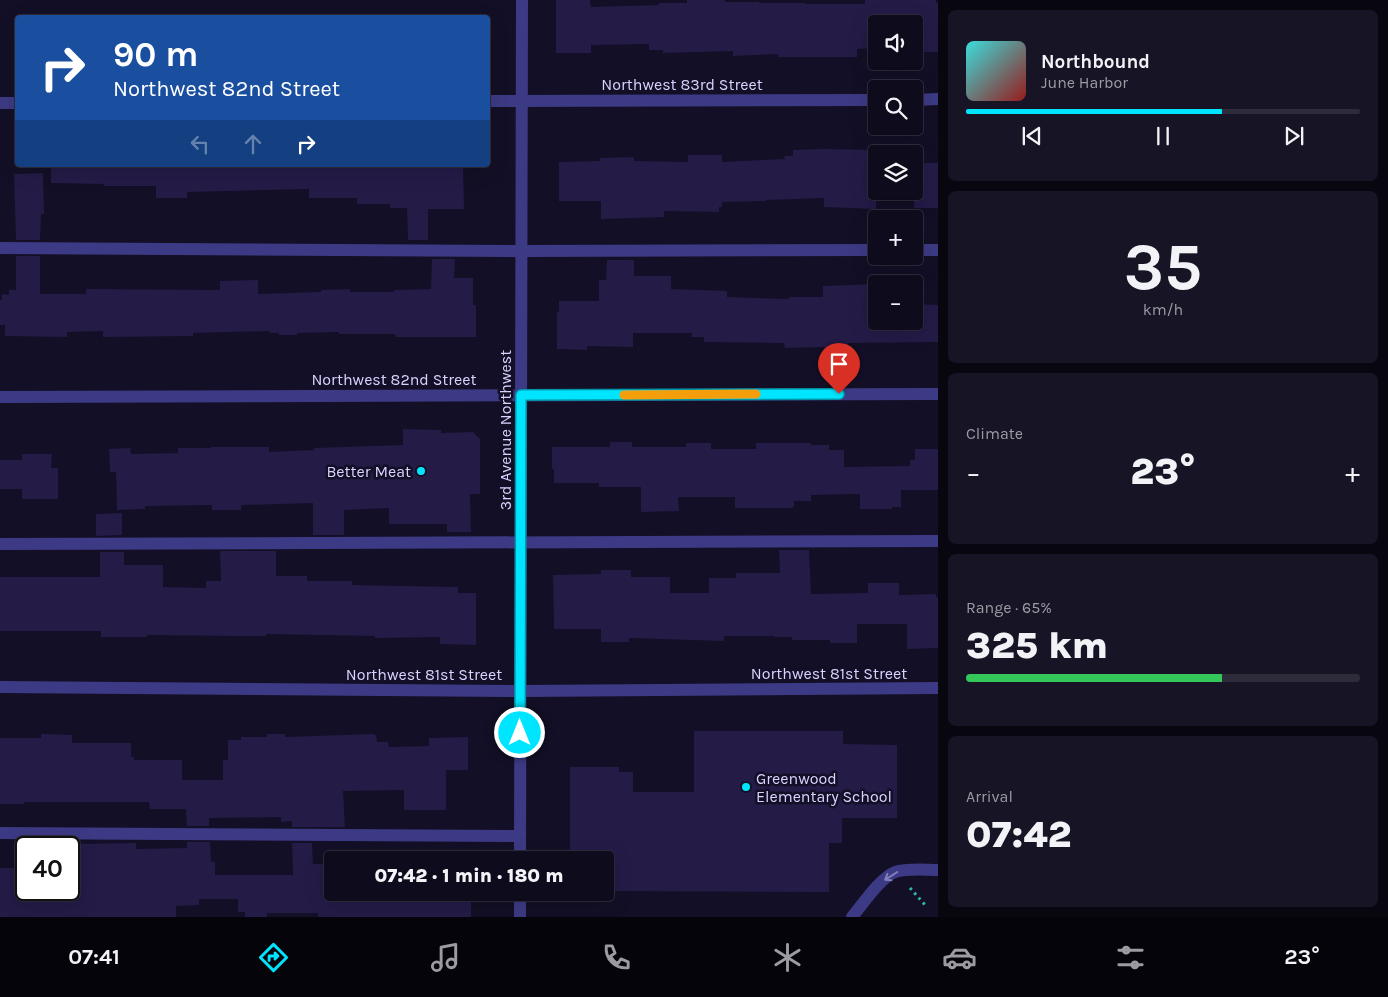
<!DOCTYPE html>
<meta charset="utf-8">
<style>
body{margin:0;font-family:Karla,sans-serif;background:#171425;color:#f1f3f6;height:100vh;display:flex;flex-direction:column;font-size:19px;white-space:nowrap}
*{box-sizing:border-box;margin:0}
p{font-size:16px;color:#9b9ba3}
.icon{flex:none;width:28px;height:28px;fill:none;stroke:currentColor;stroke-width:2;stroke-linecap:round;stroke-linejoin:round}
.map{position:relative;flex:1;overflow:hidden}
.details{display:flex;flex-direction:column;gap:10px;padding:10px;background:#08060f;width:450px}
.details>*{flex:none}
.top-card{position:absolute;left:15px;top:15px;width:475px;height:152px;border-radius:5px;box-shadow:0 5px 20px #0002,0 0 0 1px #2e2b3b;background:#1a4fa0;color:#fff;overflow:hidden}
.buttons{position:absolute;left:868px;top:15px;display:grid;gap:10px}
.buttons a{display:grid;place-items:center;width:55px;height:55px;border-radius:5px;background:#0e0b1c;box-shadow:0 5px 20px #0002,0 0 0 1px #2e2b3b;font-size:25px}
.speed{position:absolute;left:15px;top:836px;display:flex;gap:10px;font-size:25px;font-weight:700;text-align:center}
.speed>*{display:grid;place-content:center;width:65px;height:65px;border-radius:50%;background:#0e0b1c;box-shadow:0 5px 20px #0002,0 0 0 1px #2e2b3b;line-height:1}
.speed .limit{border:2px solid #111;border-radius:8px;background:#fff;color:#111}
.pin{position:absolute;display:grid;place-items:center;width:42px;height:42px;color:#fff;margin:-51px -21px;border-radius:50% 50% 50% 0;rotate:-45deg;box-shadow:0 0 5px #0007}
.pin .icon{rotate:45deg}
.me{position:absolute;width:55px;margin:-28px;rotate:0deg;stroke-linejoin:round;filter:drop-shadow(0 0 4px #0008)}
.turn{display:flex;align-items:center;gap:18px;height:105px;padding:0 15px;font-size:22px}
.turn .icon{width:65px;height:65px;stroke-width:2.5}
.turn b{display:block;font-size:35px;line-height:42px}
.lanes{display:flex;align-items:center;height:48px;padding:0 15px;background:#0003;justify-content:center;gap:25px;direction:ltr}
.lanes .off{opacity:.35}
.big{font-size:38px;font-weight:800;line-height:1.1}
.details .widget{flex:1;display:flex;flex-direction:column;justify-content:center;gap:8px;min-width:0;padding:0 18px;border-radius:8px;background:#171425}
.details .dial{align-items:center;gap:0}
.dial b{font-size:65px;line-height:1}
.song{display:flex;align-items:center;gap:15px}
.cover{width:60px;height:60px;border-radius:8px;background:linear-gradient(135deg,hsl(180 70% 55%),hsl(0 70% 35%))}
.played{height:5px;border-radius:2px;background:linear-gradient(90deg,#00e5ff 65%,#2e2b3b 65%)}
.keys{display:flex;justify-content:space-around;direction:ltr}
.heat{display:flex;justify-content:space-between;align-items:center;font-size:28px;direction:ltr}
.charge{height:8px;border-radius:4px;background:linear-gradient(90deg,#34c759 65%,#2e2b3b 0)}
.trip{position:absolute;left:324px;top:851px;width:290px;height:50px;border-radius:5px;background:#0e0b1c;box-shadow:0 5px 20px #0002,0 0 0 1px #2e2b3b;font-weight:800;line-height:50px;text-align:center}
.tabs{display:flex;height:80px;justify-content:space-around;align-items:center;background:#06040b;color:#9b9ba3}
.tabs .icon{width:35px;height:35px}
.tabs .active{color:#00e5ff}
.tabs b{font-size:22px;color:#f1f3f6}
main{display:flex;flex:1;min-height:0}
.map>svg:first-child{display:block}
.building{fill:#241b47}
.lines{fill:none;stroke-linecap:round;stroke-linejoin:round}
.path{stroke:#2fb8b0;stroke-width:3;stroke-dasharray:2.5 4;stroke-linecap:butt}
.minor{stroke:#3d3a85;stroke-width:12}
.oneway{stroke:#837fbc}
.route-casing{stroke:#0095a6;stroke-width:12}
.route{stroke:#00e5ff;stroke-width:9}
.slow{stroke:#f59e0b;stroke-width:9}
.poi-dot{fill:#00e5ff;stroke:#130f26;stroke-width:2}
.labels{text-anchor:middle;stroke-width:5;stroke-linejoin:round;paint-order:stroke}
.street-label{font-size:16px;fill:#d9d4ff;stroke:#130f26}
.poi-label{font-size:16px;fill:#d9d4ff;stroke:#130f26;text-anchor:end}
</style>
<main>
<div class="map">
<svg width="938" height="917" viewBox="0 0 938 917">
<rect width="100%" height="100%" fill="#130f26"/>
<g class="building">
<polygon points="556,0 590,0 591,7 659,5 659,3 687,3 687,0 725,0 725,2 759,2 759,3 805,3 805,4 865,4 865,0 936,0 936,3 938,3 938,52 914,52 914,24 876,24 876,48 857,49 857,57 778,57 778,54 733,56 733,51 663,53 663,50 649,50 649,44 591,45 591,53 556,53"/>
<polygon points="824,149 876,150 876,209 824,207 824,198 766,200 766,201 722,202 722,207 719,207 719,212 664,211 664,217 601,219 601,201 559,201 559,162 600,161 600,158 634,157 634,161 688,162 688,155 722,155 722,162 785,159 784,156 793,156 793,150"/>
<rect x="914" y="163" width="24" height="45"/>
<polygon points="51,165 463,165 464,209 428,209 428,240 408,240 407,208 390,208 390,204 357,204 357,198 309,198 309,189 187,192 187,198 156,198 156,186 104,186 104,184 51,183"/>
<polygon points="43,173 44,214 41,214 40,240 16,240 14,174"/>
<polygon points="16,256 40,256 40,294 86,294 86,289 220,290 220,281 258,280 258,294 321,292 321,290 350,289 350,292 394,292 394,290 431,289 432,259 455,259 454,278 473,278 473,305 476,305 476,337 396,337 395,334 339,334 339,332 297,333 297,335 279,335 279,333 270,333 269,331 193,333 193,336 103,337 103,331 67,332 67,337 5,336 5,325 0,325 0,300 2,300 2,294 9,295 9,290 16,290"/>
<polygon points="607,260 634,260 634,276 671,276 671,289 727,291 727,297 789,299 789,297 823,297 823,286 876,284 876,321 914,321 914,304 938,305 938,342 848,343 848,350 824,350 824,347 785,348 784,343 704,342 704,337 691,337 692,333 633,333 633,347 587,346 587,350 557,349 557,312 559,312 559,301 599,301 599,280 606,280"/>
<polygon points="403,429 441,430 441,433 473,432 480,439 480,494 470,494 471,532 447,532 447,524 389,524 389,508 344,510 344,535 313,535 313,503 241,505 241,510 212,510 212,505 145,506 145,509 117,510 116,472 110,472 109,449 130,448 131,454 178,453 178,448 211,448 211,447 269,447 269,452 314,450 314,448 403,445"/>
<polygon points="610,442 632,442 632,447 686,447 686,443 711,443 711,449 756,449 756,443 811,443 811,445 829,445 829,450 844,450 844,467 910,466 910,460 915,460 915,449 938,449 938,490 901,490 901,507 892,507 892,509 860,509 860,494 811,495 811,501 794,501 794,507 791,508 735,508 735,497 678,497 679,511 641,512 641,487 599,487 599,483 554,483 554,469 552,469 552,447 610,447"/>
<polygon points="22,454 52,454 51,468 58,468 58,499 22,499 22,489 0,489 0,460 22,460"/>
<polygon points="122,513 122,535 96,536 96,514"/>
<polygon points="779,550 809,550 811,594 868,593 868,583 899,583 899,595 936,594 936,597 938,597 938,648 907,649 907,624 857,624 857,643 830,643 830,640 792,640 792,637 774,637 774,636 724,636 724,641 629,638 629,642 601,642 601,629 554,629 553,575 601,574 601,570 631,570 631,577 670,577 670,593 709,593 709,578 736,578 736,573 780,573"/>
<polygon points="220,551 276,551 276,576 307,576 307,581 352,581 352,585 458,587 458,593 476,593 476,645 440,644 440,637 375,638 375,636 266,634 266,636 238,636 147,635 147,637 101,637 101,631 0,631 0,577 100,577 100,552 124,552 124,565 163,565 163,587 206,588 206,581 221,581"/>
<polygon points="694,731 843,731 843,744 897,745 897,818 842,818 842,843 829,843 829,892 605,891 605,860 570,860 570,767 619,767 619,772 633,772 633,792 694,792"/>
<polygon points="41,734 72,735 72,743 131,743 131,757 134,757 134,760 182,760 182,780 223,780 223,760 228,760 228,740 241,740 241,737 267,737 267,734 285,734 285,737 374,734 374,735 376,735 377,742 388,742 389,747 429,746 429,738 468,737 468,770 446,770 446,810 404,810 404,790 343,791 345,827 292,827 292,821 281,822 281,817 209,818 209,826 187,826 186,809 150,809 149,802 24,802 24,804 0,804 0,738 41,738"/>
<polygon points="187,842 210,842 211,862 215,862 215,875 293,875 292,843 312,843 313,864 332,864 332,892 471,892 471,917 318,917 318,913 267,913 267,917 245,917 245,912 238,912 238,899 199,899 199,905 176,906 176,917 0,917 0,868 26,868 26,890 69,890 69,879 75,879 74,844 136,843 136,849 187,848"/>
</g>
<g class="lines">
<polyline class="path" points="910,888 926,906"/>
<g class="minor">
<polyline points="914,100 938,99"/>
<polyline points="488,101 876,100"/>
<polyline points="0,103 18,103"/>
<polyline points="0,248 521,251 876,250"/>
<polyline points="914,250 938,250"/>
<polyline points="0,397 938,394"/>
<polyline points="0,544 938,541"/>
<polyline points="0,687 521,691 938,688"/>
<polyline points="0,833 520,836"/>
<polyline points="520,860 522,0"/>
<polyline points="520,892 520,917"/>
<path d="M852,917c11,-13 28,-39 43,-45 13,-4 30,-2 43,-2"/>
</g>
</g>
<defs><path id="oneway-shaft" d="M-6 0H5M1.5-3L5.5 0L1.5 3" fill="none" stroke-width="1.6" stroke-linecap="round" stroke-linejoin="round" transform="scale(1.25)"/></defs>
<use class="oneway" href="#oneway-shaft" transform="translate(891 876) rotate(148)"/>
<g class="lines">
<g class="route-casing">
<polyline id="route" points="520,733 521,395 839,394"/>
</g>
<use href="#route" class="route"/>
<polyline class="slow" points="624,395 756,394"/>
</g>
<g class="poi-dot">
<circle cx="421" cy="471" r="5"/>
<circle cx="746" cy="787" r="5"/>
</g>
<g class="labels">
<g class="street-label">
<text x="682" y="90">Northwest 83rd Street</text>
<text x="394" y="385">Northwest 82nd Street</text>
<text transform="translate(505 430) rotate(-90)" y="6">3rd Avenue Northwest</text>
<text x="829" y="679">Northwest 81st Street</text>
<text x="424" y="680">Northwest 81st Street</text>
</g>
<g class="poi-label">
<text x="411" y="477">Better Meat</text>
<text x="756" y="784" text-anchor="start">Greenwood<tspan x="756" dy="18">Elementary School</tspan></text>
</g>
</g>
</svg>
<div class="buttons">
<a><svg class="icon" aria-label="sound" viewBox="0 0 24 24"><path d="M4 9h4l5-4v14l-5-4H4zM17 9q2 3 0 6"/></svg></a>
<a><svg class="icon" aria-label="search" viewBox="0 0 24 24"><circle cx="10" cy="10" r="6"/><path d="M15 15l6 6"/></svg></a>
<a><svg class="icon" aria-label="layers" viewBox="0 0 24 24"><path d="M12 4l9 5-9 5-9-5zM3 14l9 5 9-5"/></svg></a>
<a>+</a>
<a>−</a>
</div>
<div class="speed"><div class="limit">40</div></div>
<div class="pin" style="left:839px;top:394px;background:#d93025"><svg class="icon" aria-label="arrive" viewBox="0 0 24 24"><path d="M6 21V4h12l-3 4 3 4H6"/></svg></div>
<svg class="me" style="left:520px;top:733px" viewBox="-20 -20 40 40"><circle r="17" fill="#00e5ff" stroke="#fff" stroke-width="3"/><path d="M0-11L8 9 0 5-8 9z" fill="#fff"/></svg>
<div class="trip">07:42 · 1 min · 180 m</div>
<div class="top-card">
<div class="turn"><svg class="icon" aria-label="right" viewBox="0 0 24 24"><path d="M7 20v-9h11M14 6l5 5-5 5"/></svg><div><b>90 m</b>Northwest 82nd Street</div></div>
<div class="lanes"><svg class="icon off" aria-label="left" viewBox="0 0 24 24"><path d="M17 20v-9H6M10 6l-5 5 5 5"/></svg><svg class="icon off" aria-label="ahead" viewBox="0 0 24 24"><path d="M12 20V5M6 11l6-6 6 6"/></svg><svg class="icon" aria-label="right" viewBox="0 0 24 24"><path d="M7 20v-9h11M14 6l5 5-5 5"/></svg></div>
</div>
</div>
<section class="details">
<div class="widget">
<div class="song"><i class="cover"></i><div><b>Northbound</b><p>June Harbor</p></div></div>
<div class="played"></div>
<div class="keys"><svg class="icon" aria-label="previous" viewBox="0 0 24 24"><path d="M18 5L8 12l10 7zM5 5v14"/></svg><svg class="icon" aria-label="pause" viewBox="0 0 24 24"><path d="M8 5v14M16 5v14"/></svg><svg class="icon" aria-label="next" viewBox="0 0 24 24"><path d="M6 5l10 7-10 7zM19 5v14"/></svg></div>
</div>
<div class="widget dial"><b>35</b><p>km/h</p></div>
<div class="widget"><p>Climate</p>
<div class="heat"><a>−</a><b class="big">23°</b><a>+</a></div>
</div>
<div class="widget"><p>Range · 65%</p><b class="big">325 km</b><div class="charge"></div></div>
<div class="widget"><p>Arrival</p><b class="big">07:42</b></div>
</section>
</main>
<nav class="tabs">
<b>07:41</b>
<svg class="icon active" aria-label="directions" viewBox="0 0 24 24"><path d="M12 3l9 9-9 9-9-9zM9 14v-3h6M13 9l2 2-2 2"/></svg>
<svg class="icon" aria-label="music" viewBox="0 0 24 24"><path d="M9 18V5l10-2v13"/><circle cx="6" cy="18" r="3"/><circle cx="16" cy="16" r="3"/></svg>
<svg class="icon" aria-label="phone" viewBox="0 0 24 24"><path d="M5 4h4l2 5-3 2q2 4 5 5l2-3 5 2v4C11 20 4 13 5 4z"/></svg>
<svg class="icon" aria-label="climate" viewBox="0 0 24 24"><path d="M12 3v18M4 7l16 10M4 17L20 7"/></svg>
<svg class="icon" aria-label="car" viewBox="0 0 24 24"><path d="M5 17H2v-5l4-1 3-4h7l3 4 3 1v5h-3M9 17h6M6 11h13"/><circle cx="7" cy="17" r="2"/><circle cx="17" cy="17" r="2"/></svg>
<svg class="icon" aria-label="filters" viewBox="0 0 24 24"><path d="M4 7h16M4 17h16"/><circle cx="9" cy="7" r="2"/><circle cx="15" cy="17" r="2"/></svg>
<b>23°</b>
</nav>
